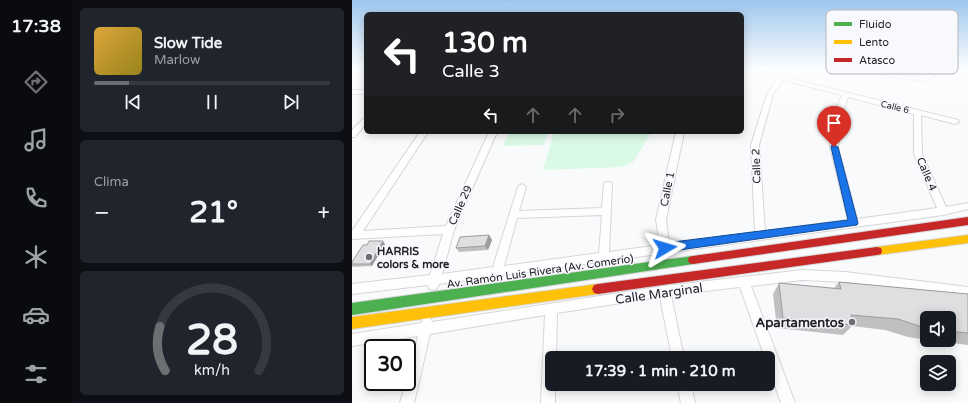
<!DOCTYPE html>
<html lang="es">
<meta charset="utf-8">
<style>
body{margin:0;font-family:"Varela Round",sans-serif;background:#20242c;color:#f1f3f6;height:100vh;display:flex;flex-direction:column;font-size:15px;white-space:nowrap}
*{box-sizing:border-box;margin:0}
p{font-size:13px;color:#9ea1a6}
.icon{flex:none;width:22px;height:22px;fill:none;stroke:currentColor;stroke-width:2;stroke-linecap:round;stroke-linejoin:round}
.map{position:relative;flex:1;overflow:hidden}
.drawer{display:flex;flex-direction:column;gap:8px;padding:8px;background:#0d0f14;width:280px}
.drawer>*{flex:none}
.banner{position:absolute;left:12px;top:12px;width:380px;height:122px;border-radius:6px;box-shadow:0 2px 10px #0003;background:#202124;color:#fff;overflow:hidden}
.controls{position:absolute;left:568px;top:311px;display:grid;gap:8px}
.controls a{display:grid;place-items:center;width:36px;height:36px;border-radius:6px;background:#171b24;box-shadow:0 2px 10px #0003;font-size:20px}
.speed{position:absolute;left:12px;top:339px;display:flex;gap:8px;font-size:20px;font-weight:700;text-align:center}
.speed>*{display:grid;place-content:center;width:52px;height:52px;border-radius:50%;background:#171b24;box-shadow:0 2px 10px #0003;line-height:1}
.speed .limit{border:2px solid #111;border-radius:6px;background:#fff;color:#111}
.pin{position:absolute;display:grid;place-items:center;width:34px;height:34px;color:#fff;margin:-41px -17px;border-radius:50% 50% 50% 0;rotate:-45deg;box-shadow:0 0 4px #0007}
.pin .icon{rotate:45deg}
.me{position:absolute;width:44px;margin:-22px;rotate:83deg;stroke-linejoin:round;filter:drop-shadow(0 0 3px #0008)}
.turn{display:flex;align-items:center;gap:14px;height:84px;padding:0 12px;font-size:18px}
.turn .icon{width:52px;height:52px;stroke-width:2.5}
.turn b{display:block;font-size:28px;line-height:34px}
.lanes{display:flex;align-items:center;height:38px;padding:0 12px;background:#0003;justify-content:center;gap:20px;direction:ltr}
.lanes .off{opacity:.35}
.big{font-size:30px;font-weight:700;line-height:1.1}
.drawer .widget{flex:1;display:flex;flex-direction:column;justify-content:center;gap:6px;min-width:0;padding:0 14px;border-radius:6px;background:#20242c}
.drawer .dial{align-items:center;gap:0}
.dial svg{height:104px;overflow:visible;fill:none;stroke:#363941;stroke-width:7;stroke-linecap:round;text-anchor:middle}
.dial text{fill:#f1f3f6;stroke:none}
.song{display:flex;align-items:center;gap:12px}
.cover{width:48px;height:48px;border-radius:6px;background:linear-gradient(135deg,hsl(40 70% 55%),hsl(50 70% 35%))}
.played{height:4px;border-radius:2px;background:linear-gradient(90deg,#6d6e71 15%,#363941 15%)}
.keys{display:flex;justify-content:space-around;direction:ltr}
.heat{display:flex;justify-content:space-between;align-items:center;font-size:22px;direction:ltr}
.trip{position:absolute;left:193px;top:351px;width:230px;height:40px;border-radius:6px;background:#171b24;box-shadow:0 2px 10px #0003;font-weight:700;line-height:40px;text-align:center}
main{display:flex;flex:1;min-height:0}
.dock{display:flex;flex-direction:column;width:72px;justify-content:space-around;align-items:center;background:#090b0e;color:#9ea1a6}
.dock .icon{width:28px;height:28px}
.dock .active{color:#6d6e71}
.dock b{font-size:18px;color:#f1f3f6}
.map>svg:first-child{display:block}
.green{fill:#dafae5}
.lines{fill:none;stroke-linecap:round;stroke-linejoin:round}
.street-casing{stroke:#d6d6d9;stroke-width:2}
.fast-casing{stroke:#d6d6d9;stroke-width:2}
.slow-casing{stroke:#d6d6d9;stroke-width:2}
.jam-casing{stroke:#d6d6d9;stroke-width:2}
.street{fill:#fefeff;fill-rule:evenodd}
.fast{fill:#4caf50;fill-rule:evenodd}
.slow{fill:#ffc107;fill-rule:evenodd}
.jam{fill:#c62828;fill-rule:evenodd}
.wall{fill:#c0c0c2}
.shaded-wall{fill:#9c9c9e}
.building{fill:#dfdfe2;stroke:#9c9c9e}
.route{fill:#1a73e8;stroke:#114b97}
.poi-dot{fill:#6d6e71;stroke:#f8f9fd;stroke-width:1.5}
.labels{text-anchor:middle;stroke-width:3;stroke-linejoin:round;paint-order:stroke}
.far-street-label{font-size:9px;fill:#222226;stroke:#f8f9fd}
.street-label{font-size:11px;fill:#222226;stroke:#f8f9fd}
.poi-label{font-size:11px;font-weight:bold;fill:#222226;stroke:#f8f9fd;text-anchor:start}
.near-street-label{font-size:13px;fill:#222226;stroke:#f8f9fd}
.near-poi-label{font-size:13px;font-weight:bold;fill:#222226;stroke:#f8f9fd;text-anchor:end}
.key{fill:#f8f9fd;stroke:#b8b8bc;stroke-width:1}
.key-label{font-size:11px;fill:#222226}
</style>
<main>
<nav class="dock">
<b>17:38</b>
<svg class="icon active" aria-label="directions" viewBox="0 0 24 24"><path d="M12 3l9 9-9 9-9-9zM9 14v-3h6M13 9l2 2-2 2"/></svg>
<svg class="icon" aria-label="music" viewBox="0 0 24 24"><path d="M9 18V5l10-2v13"/><circle cx="6" cy="18" r="3"/><circle cx="16" cy="16" r="3"/></svg>
<svg class="icon" aria-label="phone" viewBox="0 0 24 24"><path d="M5 4h4l2 5-3 2q2 4 5 5l2-3 5 2v4C11 20 4 13 5 4z"/></svg>
<svg class="icon" aria-label="climate" viewBox="0 0 24 24"><path d="M12 3v18M4 7l16 10M4 17L20 7"/></svg>
<svg class="icon" aria-label="car" viewBox="0 0 24 24"><path d="M5 17H2v-5l4-1 3-4h7l3 4 3 1v5h-3M9 17h6M6 11h13"/><circle cx="7" cy="17" r="2"/><circle cx="17" cy="17" r="2"/></svg>
<svg class="icon" aria-label="filters" viewBox="0 0 24 24"><path d="M4 7h16M4 17h16"/><circle cx="9" cy="7" r="2"/><circle cx="15" cy="17" r="2"/></svg>
</nav>
<section class="drawer">
<div class="widget">
<div class="song"><i class="cover"></i><div><b>Slow Tide</b><p>Marlow</p></div></div>
<div class="played"></div>
<div class="keys"><svg class="icon" aria-label="previous" viewBox="0 0 24 24"><path d="M18 5L8 12l10 7zM5 5v14"/></svg><svg class="icon" aria-label="pause" viewBox="0 0 24 24"><path d="M8 5v14M16 5v14"/></svg><svg class="icon" aria-label="next" viewBox="0 0 24 24"><path d="M6 5l10 7-10 7zM19 5v14"/></svg></div>
</div>
<div class="widget"><p>Clima</p>
<div class="heat"><a>−</a><b class="big">21°</b><a>+</a></div>
</div>
<div class="widget dial"><svg viewBox="0 0 100 80">
<path d="M14 69A42 42 0 1 1 86 69"/>
<path d="M14 69A42 42 0 0 1 10 35" stroke="#6d6e71"/>
<text x="50" y="56" font-size="32" font-weight="700">28</text>
<text x="50" y="72" font-size="11">km/h</text>
</svg></div>
</section>
<div class="map">
<svg width="616" height="403" viewBox="0 0 616 403">
<rect width="100%" height="100%" fill="#f9fafc"/>
<g class="green">
<polygon points="196,132 192,145 151,146 156,134"/>
<polygon points="202,132 300,132 281,162 269,167 191,170"/>
</g>
<g class="lines">
<g class="street-casing">
<g id="street">
<path d="M390,68h6l210,52 1,2 -4,2 -34,-9 1,39 24,53 22,-4v6l-25,6 -504,69 -2,5 -4,1 -4,-1 -1,-4 -76,9v-10l78,-9 13,-41 -91,5v-8l68,-99h8l-65,99 83,-5 43,-94h8l-43,98 -12,44 51,-7 25,-80 4,-3 4,3 -7,24 83,-3 2,-24 1,-2h6l1,2 -3,68 51,-7 -4,-25 20,-88h8l-18,88 3,24 86,-12 -4,-87 16,-51 10,-15 -35,-9zM431,80l59,15 -9,23 -3,29 18,73 -83,11 -6,-86 14,-51zM496,97l66,17v40l23,54 -80,11 -19,-72 3,-29zM250,215l-3,38 -95,13 13,-48z"/>
<path d="M508,68c23,-2 49,16 72,5l-1,-5h6l1,6 -13,7 -23,-2z"/>
<rect x="0" y="90" width="14" height="4"/>
<polygon points="14,117 14,123 3,137 0,137 0,130 12,118"/>
<polygon points="450,270 493,272 616,287 616,297 493,282 450,280 399,286 443,403 429,403 416,366 416,358 413,358 388,287 319,295 332,358 320,358 308,297 205,313 204,358 200,358 200,384 203,384 203,403 189,403 193,315 78,334 62,403 48,403 54,382 55,382 55,377 66,336 0,346 0,334 69,323 71,319 75,317 79,319 80,322 312,286"/>
<polygon points="325,384 339,384 343,403 329,403"/>
</g>
</g>
<g class="fast-casing">
<polygon id="fast" points="341,256 345,257 346,260 345,263 341,264 0,315 0,303"/>
</g>
<g class="slow-casing">
<g id="slow">
<polygon points="616,235 616,243 525,255 521,254 520,251 521,248 525,247"/>
<polygon points="246,284 250,285 252,289 250,293 246,294 0,329 0,317"/>
</g>
</g>
<g class="jam-casing">
<g id="jam">
<polygon points="616,217 616,225 341,264 337,263 336,260 337,257 341,256"/>
<polygon points="525,247 529,248 530,251 529,254 525,255 246,294 242,293 240,289 242,285 246,284"/>
</g>
</g>
<use href="#street" class="street"/>
<use href="#fast" class="fast"/>
<use href="#slow" class="slow"/>
<use href="#jam" class="jam"/>
</g>
<g class="wall">
<polygon points="137,235 140,240 136,250 107,252 104,248"/>
<polygon points="33,244 20,266 1,267 0,266 0,262"/>
<polygon points="487,282 616,294 616,345 577,340 597,340 597,318 575,318 575,340 556,337 533,330 500,326 491,335 425,328 421,294 427,283 482,288"/>
</g>
<g class="shaded-wall">
<polygon points="137,235 140,240 136,250 133,246"/>
<polygon points="31,241 33,244 20,266 18,264"/>
</g>
<g class="building">
<polygon points="137,235 133,246 104,248 108,237"/>
<polygon points="17,241 31,241 18,264 0,264 0,262 11,245 15,245"/>
<polygon points="487,282 616,294 616,333 597,331 597,318 575,318 575,328 570,327 546,319 499,315 501,325 431,318 427,283 489,289"/>
</g>
<linearGradient id="sky" x2="0" y2="1"><stop stop-color="#9ec7ee"/><stop offset="0.55" stop-color="#fcfdfe"/><stop offset="1" stop-color="#fcfdfe" stop-opacity="0"/></linearGradient>
<rect width="616" height="124" fill="url(#sky)"/>
<polygon class="route" points="480,145 482,145 486,147 506,223 505,225 313,252 309,251 308,248 313,243 496,220 479,147"/>
<g class="poi-dot">
<circle cx="17" cy="257" r="4"/>
<circle cx="500" cy="322" r="4"/>
</g>
<g class="labels">
<g class="far-street-label">
<text transform="translate(543 107) rotate(14)" y="3">Calle 6</text>
</g>
<g class="street-label">
<text transform="translate(404 166) rotate(-92)" y="4">Calle 2</text>
<text transform="translate(575 174) rotate(67)" y="4">Calle 4</text>
<text transform="translate(315 189) rotate(-79)" y="4">Calle 1</text>
<text transform="translate(108 205) rotate(-66)" y="4">Calle 29</text>
<text transform="translate(188 271) rotate(-8)" y="4">Av. Ramón Luis Rivera (Av. Comerío)</text>
</g>
<g class="poi-label">
<text x="25" y="255">HARRIS<tspan x="25" dy="13">colors &amp; more</tspan></text>
</g>
<g class="near-street-label">
<text transform="translate(307 293) rotate(-8)" y="5">Calle Marginal</text>
</g>
<g class="near-poi-label">
<text x="492" y="327">Apartamentos</text>
</g>
</g>
<rect x="474" y="10" width="132" height="64" rx="6" class="key"/>
<rect x="482" y="22" width="18" height="4" fill="#4caf50"/>
<rect x="482" y="40" width="18" height="4" fill="#ffc107"/>
<rect x="482" y="58" width="18" height="4" fill="#c62828"/>
<g class="key-label">
<text x="507" y="28">Fluido</text>
<text x="507" y="46">Lento</text>
<text x="507" y="64">Atasco</text>
</g>
</svg>
<div class="controls">
<a><svg class="icon" aria-label="sound" viewBox="0 0 24 24"><path d="M4 9h4l5-4v14l-5-4H4zM17 9q2 3 0 6"/></svg></a>
<a><svg class="icon" aria-label="layers" viewBox="0 0 24 24"><path d="M12 4l9 5-9 5-9-5zM3 14l9 5 9-5"/></svg></a>
</div>
<div class="speed"><div class="limit">30</div></div>
<div class="pin" style="left:482px;top:147px;background:#d93025"><svg class="icon" aria-label="arrive" viewBox="0 0 24 24"><path d="M6 21V4h12l-3 4 3 4H6"/></svg></div>
<svg class="me" style="left:313px;top:248px" viewBox="-20 -20 40 40"><path d="M0-17L14 15 0 8-14 15z" fill="#1a73e8" stroke="#fff" stroke-width="4"/></svg>
<div class="trip">17:39 · 1 min · 210 m</div>
<div class="banner">
<div class="turn"><svg class="icon" aria-label="left" viewBox="0 0 24 24"><path d="M17 20v-9H6M10 6l-5 5 5 5"/></svg><div><b>130 m</b>Calle 3</div></div>
<div class="lanes"><svg class="icon" aria-label="left" viewBox="0 0 24 24"><path d="M17 20v-9H6M10 6l-5 5 5 5"/></svg><svg class="icon off" aria-label="ahead" viewBox="0 0 24 24"><path d="M12 20V5M6 11l6-6 6 6"/></svg><svg class="icon off" aria-label="ahead" viewBox="0 0 24 24"><path d="M12 20V5M6 11l6-6 6 6"/></svg><svg class="icon off" aria-label="right" viewBox="0 0 24 24"><path d="M7 20v-9h11M14 6l5 5-5 5"/></svg></div>
</div>
</div>
</main>
